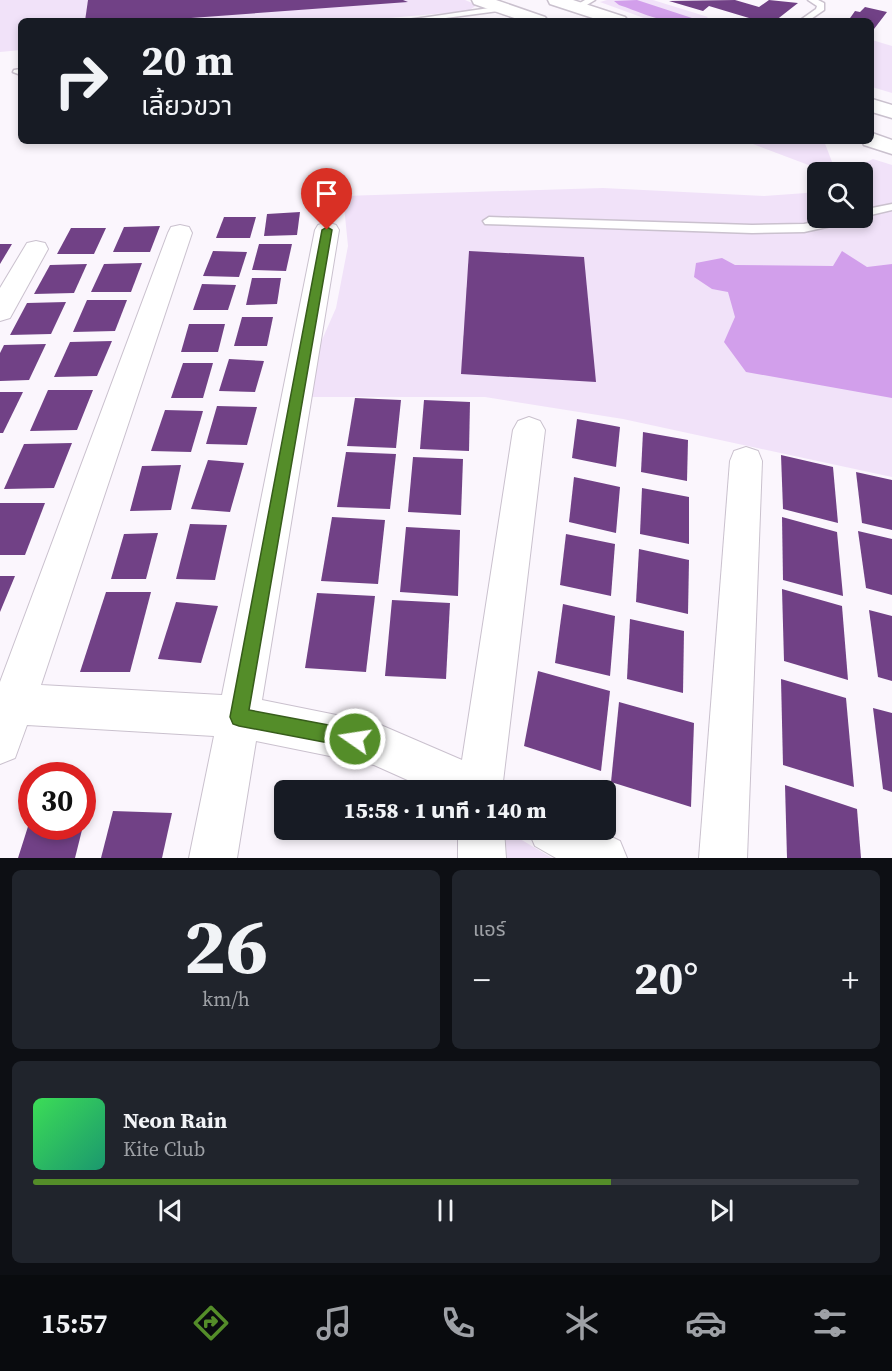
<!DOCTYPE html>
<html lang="th">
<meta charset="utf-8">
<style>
body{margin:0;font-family:"Source Serif 4","Noto Sans Thai",serif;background:#20242c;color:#f1f3f6;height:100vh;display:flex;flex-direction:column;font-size:22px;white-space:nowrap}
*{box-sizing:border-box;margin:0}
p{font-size:20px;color:#9ea1a6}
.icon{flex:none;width:33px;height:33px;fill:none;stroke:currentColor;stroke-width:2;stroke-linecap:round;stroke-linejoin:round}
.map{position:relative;height:858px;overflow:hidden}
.panel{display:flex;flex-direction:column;gap:12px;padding:12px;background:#0d0f14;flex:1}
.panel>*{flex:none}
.hud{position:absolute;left:18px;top:18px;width:856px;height:126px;border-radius:9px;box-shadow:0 3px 9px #0003;background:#171b24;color:#f1f3f6;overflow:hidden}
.buttons{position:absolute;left:807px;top:162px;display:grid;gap:12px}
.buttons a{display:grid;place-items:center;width:66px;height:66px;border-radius:9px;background:#171b24;box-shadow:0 3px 9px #0003;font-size:30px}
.speed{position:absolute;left:18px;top:762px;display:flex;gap:12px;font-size:30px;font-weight:700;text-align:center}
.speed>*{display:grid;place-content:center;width:78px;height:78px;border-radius:50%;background:#171b24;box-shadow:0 3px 9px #0003;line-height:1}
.speed .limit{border:9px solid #d22;background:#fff;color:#111}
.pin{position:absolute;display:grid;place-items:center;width:51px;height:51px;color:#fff;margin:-62px -26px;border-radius:50% 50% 50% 0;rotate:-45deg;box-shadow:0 0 6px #0007}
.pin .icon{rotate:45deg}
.me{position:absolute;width:66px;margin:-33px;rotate:283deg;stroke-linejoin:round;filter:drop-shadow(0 0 4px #0008)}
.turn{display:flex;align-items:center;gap:21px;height:126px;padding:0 24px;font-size:27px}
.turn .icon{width:78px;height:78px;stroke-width:2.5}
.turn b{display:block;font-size:42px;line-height:51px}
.big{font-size:45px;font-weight:800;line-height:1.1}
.panel .card{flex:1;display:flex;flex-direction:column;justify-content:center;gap:9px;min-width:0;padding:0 21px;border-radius:9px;background:#20242c}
.panel .dial{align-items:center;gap:0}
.dial b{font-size:78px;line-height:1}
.song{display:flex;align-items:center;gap:18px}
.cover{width:72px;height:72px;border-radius:9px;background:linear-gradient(135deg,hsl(130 70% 55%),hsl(160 70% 35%))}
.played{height:6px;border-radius:3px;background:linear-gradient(90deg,#548d29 70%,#363941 70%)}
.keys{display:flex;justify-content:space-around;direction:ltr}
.heat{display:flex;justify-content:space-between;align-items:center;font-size:33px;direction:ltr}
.panel .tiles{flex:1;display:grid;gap:12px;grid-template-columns:1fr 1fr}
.card:last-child{grid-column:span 2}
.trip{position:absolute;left:274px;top:780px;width:342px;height:60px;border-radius:9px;background:#171b24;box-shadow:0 3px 9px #0003;font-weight:800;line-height:60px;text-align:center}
.tab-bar{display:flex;height:96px;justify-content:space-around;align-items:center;background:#090b0e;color:#9ea1a6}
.tab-bar .icon{width:42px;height:42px}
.tab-bar .current{color:#548d29}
.tab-bar b{font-size:27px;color:#f1f3f6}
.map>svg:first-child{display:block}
.green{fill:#f1e2f9}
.water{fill:#d29feb}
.building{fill:#714186}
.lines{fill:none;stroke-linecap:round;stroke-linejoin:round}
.service-casing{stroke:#cac1ce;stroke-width:3}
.minor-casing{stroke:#cac1ce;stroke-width:2}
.primary-casing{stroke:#cac1ce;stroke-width:3}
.service{fill:#fff;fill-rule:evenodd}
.minor{fill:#fff;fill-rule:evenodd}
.primary{fill:#fff;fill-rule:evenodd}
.route{fill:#548d29;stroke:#375c1b;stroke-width:1.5}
</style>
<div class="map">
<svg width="892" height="858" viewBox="0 0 892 858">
<rect width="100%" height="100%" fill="#fbf6fd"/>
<g class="green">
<polygon points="0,0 465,0 477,5 468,11 355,21 21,21 21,50 0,52"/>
<polygon points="607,0 653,0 708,17 703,21 652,21 600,2"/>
<polygon points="872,40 892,46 892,93 872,87"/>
<polygon points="745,141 824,141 834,167 827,172"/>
<polygon points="873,159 892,165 892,477 623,419 485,397 297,397 336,308 348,246 343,196 603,188 764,196 806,193 817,187 818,218 862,218 862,172 846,172"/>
<polygon points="505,830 552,858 507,858"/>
</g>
<g class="water">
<path d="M637,0l58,19c-19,11 -57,-8 -76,-14l-5,-4z"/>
<polygon points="842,251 867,267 892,264 892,398 746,372 724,342 735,317 728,292 712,289 694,277 696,263 722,258 735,265 833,266"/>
</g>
<g class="building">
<polygon points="88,0 403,0 408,2 150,21 85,21"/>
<polygon points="735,0 759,7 769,0 798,3 775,21 759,21 709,6 703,11 669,1"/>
<polygon points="865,7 887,12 874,29 872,28 872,21 848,21 855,11 860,12"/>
<polygon points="300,212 297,235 264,236 267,214"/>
<polygon points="224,217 256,217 250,238 216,238"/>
<polygon points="160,226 150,252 113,252 124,227"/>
<polygon points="71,228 106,228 94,254 57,254"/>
<polygon points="0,244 12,244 0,264"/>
<polygon points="259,244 292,244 286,271 252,270"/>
<polygon points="213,251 247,252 239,277 203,276"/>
<polygon points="469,251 584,257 596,382 461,374"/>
<polygon points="142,263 131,292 91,292 104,264"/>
<polygon points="87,264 74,293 34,294 50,265"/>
<polygon points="252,278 281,278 277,304 246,305"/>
<polygon points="202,284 236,285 228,310 193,310"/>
<polygon points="87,300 127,300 115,331 73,332"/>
<polygon points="66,302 51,334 10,335 27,303"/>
<polygon points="242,317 273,317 267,346 234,346"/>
<polygon points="189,324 225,324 218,352 181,352"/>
<polygon points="112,341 97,376 54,377 70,342"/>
<polygon points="46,344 29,380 0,381 0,353 4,345"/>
<polygon points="229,359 264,361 255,392 219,391"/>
<polygon points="183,363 213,363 203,398 171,398"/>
<polygon points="48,390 93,390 77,430 30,431"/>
<polygon points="0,392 23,392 3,433 0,433"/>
<polygon points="355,398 401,400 396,448 347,446"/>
<polygon points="424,400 470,402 469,451 420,449"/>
<polygon points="217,406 257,407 247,445 206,444"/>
<polygon points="165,410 203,411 191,452 151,451"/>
<polygon points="577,419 620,427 616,467 572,458"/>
<polygon points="643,432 688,440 687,481 641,472"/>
<polygon points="72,443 54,488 4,489 24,444"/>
<polygon points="346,452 396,454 390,509 337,507"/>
<polygon points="781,455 833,467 838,523 783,509"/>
<polygon points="413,457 463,459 461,515 408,512"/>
<polygon points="208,460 244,463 230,512 191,509"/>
<polygon points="181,465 171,510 130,511 142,466"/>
<polygon points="856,472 892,480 892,530 862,523"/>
<polygon points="574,477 620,487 616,533 569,522"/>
<polygon points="642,488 689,497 689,544 640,534"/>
<polygon points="0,503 45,503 25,555 0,555"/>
<polygon points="332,517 385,520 378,584 321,581"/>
<polygon points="782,517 837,532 843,596 783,580"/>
<polygon points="190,524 227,525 215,580 176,579"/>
<polygon points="406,527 460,530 458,596 400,592"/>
<polygon points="858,531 892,539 892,595 866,588"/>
<polygon points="158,533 146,579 111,579 124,534"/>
<polygon points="566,534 615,544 611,596 560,585"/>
<polygon points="639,549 689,560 688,614 636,602"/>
<polygon points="0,576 15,576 0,612"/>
<polygon points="782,589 842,606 848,680 784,661"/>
<polygon points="106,592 151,592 130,672 80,672"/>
<polygon points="317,593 375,596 366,672 305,668"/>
<polygon points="392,600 450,603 446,679 385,676"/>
<polygon points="176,602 218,606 201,663 158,659"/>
<polygon points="563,604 615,616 610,676 555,663"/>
<polygon points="869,610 892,616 892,681 878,677"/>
<polygon points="630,619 684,631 683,693 627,679"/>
<polygon points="538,671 610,691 601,771 524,746"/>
<polygon points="781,679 846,698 854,787 783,765"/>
<polygon points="619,702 694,723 691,807 611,782"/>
<polygon points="873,708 892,713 892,792 883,789"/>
<polygon points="785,785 857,809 861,858 787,858"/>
<polygon points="82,798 91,798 83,825 82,825"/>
<polygon points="113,811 172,813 162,858 101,858"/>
<polygon points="31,817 32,826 83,826 75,858 18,858"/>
</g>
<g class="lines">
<g class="service-casing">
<g id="service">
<polygon points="585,0 595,0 580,9 573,7"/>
<polygon points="808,0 818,0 824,3 824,10 808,21 799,21 816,9 817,6"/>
<polygon points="503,6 507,8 506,10 423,21 401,21"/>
<polygon points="21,69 21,75 13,72 14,70"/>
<polygon points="892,204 892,210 862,217 862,210"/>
<polygon points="489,217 752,225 804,224 836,218 856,218 854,221 804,232 752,233 485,224 483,221"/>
</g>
</g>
<g class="minor-casing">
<g id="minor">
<polygon points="327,222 336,225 339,230 262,700 376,723 462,760 513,430 518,421 529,417 540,421 545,430 502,790 430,790 374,765 256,741 237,858 189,858 214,736 27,725 15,758 0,764 0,682 168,233 171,227 180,225 189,227 192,233 41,685 222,695 315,230 318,225"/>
<polygon points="36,241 45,243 48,249 10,318 0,321 0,288 27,243"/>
<polygon points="746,447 758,451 762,461 747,858 699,858 730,461 734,451"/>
<polygon points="458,830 504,830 506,858 458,858"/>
<polygon points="528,830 597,830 620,841 627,858 556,858 535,846"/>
</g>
</g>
<g class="primary-casing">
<g id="primary">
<polygon points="472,0 496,0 545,17 548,21 523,21 474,4"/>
<polygon points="548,0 573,0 625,17 628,21 602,21 550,4"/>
<polygon points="872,99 892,105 892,118 872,112"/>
<polygon points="872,133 892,140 892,154 864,145 862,141 872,141"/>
</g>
</g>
<use href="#service" class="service"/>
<use href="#minor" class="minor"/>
<use href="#primary" class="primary"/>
</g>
<polygon class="route" points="327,227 332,230 249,710 355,730 362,733 364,739 362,746 355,748 239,726 233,724 230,717 322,230"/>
</svg>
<div class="buttons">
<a><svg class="icon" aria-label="search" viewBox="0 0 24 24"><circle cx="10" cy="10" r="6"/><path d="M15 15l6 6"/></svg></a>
</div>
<div class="speed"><div class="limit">30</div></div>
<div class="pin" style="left:327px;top:230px;background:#d93025"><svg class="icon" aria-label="arrive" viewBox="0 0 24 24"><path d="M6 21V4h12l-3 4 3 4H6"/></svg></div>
<svg class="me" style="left:355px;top:739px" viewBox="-20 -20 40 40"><circle r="17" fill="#548d29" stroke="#fff" stroke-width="3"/><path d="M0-11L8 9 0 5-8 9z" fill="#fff"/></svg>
<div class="trip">15:58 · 1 นาที · 140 m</div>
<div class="hud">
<div class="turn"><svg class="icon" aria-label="right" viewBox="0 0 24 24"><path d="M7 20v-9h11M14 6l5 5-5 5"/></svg><div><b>20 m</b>เลี้ยวขวา</div></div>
</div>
</div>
<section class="panel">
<div class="tiles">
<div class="card dial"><b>26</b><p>km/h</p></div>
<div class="card"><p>แอร์</p>
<div class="heat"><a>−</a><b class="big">20°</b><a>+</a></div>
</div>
<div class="card">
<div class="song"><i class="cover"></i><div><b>Neon Rain</b><p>Kite Club</p></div></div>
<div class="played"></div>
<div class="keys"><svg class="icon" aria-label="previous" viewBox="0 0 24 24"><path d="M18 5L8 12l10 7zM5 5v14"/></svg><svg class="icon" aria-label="pause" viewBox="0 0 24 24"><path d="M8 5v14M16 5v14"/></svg><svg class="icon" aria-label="next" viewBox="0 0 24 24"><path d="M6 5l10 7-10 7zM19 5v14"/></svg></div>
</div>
</div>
</section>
<nav class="tab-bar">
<b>15:57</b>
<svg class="icon current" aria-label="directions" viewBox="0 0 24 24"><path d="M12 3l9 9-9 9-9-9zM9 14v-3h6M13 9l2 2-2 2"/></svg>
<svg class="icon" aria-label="music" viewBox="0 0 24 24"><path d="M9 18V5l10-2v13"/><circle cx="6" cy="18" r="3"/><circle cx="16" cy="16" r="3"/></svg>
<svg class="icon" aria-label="phone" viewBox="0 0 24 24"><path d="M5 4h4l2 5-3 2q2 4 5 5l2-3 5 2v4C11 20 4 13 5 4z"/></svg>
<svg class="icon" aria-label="climate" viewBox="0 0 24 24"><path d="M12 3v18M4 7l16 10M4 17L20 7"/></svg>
<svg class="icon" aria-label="car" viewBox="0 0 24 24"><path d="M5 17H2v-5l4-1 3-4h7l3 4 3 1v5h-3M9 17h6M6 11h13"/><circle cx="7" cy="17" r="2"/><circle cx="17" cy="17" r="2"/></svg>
<svg class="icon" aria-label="filters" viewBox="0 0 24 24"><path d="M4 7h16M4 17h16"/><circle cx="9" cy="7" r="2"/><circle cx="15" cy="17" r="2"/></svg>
</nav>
